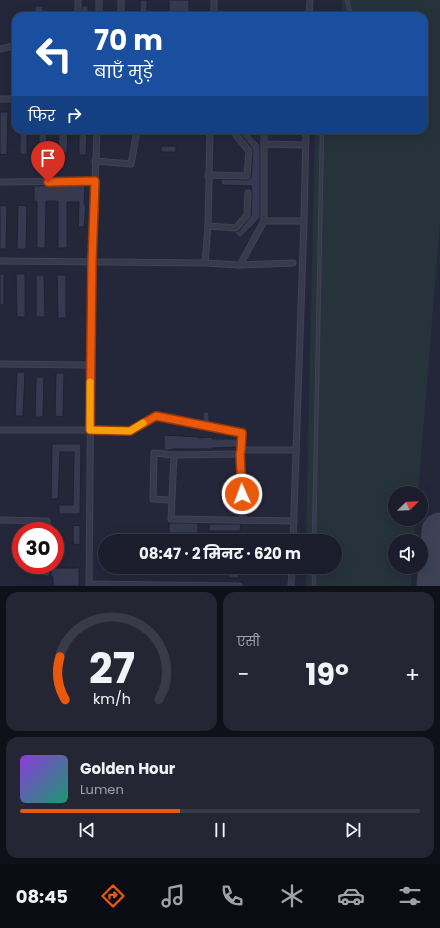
<!DOCTYPE html>
<html lang="hi">
<meta charset="utf-8">
<style>
body{margin:0;font-family:Poppins,"Noto Sans Devanagari",sans-serif;background:#242634;color:#f1f3f6;height:100vh;display:flex;flex-direction:column;font-size:15px;white-space:nowrap}
*{box-sizing:border-box;margin:0}
p{font-size:13px;color:#a0a2a9}
.icon{flex:none;width:22px;height:22px;fill:none;stroke:currentColor;stroke-width:2;stroke-linecap:round;stroke-linejoin:round}
.map{position:relative;height:586px;overflow:hidden}
.sheet{display:flex;flex-direction:column;gap:6px;padding:6px;background:#0f1018;flex:1}
.sheet>*{flex:none}
.guide{position:absolute;left:12px;top:12px;width:416px;height:122px;border-radius:12px;box-shadow:0 4px 16px #0002,0 0 0 1px #393b48;background:#1a4fa0;color:#fff;overflow:hidden}
.needle{width:26px;rotate:67deg}
.controls{position:absolute;left:388px;top:486px;display:grid;gap:8px}
.controls a{display:grid;place-items:center;width:40px;height:40px;border-radius:50%;background:#1b1d2c;box-shadow:0 4px 16px #0002,0 0 0 1px #393b48;font-size:20px}
.speed{position:absolute;left:12px;top:522px;display:flex;gap:8px;font-size:20px;font-weight:700;text-align:center}
.speed>*{display:grid;place-content:center;width:52px;height:52px;border-radius:50%;background:#1b1d2c;box-shadow:0 4px 16px #0002,0 0 0 1px #393b48;line-height:1}
.speed .limit{border:6px solid #d22;background:#fff;color:#111}
.pin{position:absolute;display:grid;place-items:center;width:34px;height:34px;color:#fff;margin:-41px -17px;border-radius:50% 50% 50% 0;rotate:-45deg;box-shadow:0 0 4px #0007}
.pin .icon{rotate:45deg}
.me{position:absolute;width:44px;margin:-22px;rotate:358deg;stroke-linejoin:round;filter:drop-shadow(0 0 3px #0008)}
.turn{display:flex;align-items:center;gap:14px;height:84px;padding:0 16px;font-size:18px}
.turn .icon{width:52px;height:52px;stroke-width:2.5}
.turn b{display:block;font-size:28px;line-height:34px}
.then{display:flex;align-items:center;height:38px;padding:0 16px;background:#0003;gap:8px;font-size:15px}
.big{font-size:30px;font-weight:700;line-height:1.1}
.sheet .card{flex:1;display:flex;flex-direction:column;justify-content:center;gap:6px;min-width:0;padding:0 14px;border-radius:12px;background:#242634}
.sheet .dial{align-items:center;gap:0}
.dial svg{height:104px;overflow:visible;fill:none;stroke:#393b48;stroke-width:7;stroke-linecap:round;text-anchor:middle}
.dial text{fill:#f1f3f6;stroke:none}
.song{display:flex;align-items:center;gap:12px}
.cover{width:48px;height:48px;border-radius:6px;background:linear-gradient(135deg,hsl(270 70% 55%),hsl(160 70% 35%))}
.played{height:4px;border-radius:2px;background:linear-gradient(90deg,#ea580c 40%,#393b48 40%)}
.keys{display:flex;justify-content:space-around;direction:ltr}
.heat{display:flex;justify-content:space-between;align-items:center;font-size:22px;direction:ltr}
.sheet .tiles{flex:1;display:grid;gap:6px;grid-template-columns:1fr 1fr}
.card:last-child{grid-column:span 2}
.trip{position:absolute;left:98px;top:534px;width:244px;height:40px;border-radius:20px;background:#1b1d2c;box-shadow:0 4px 16px #0002,0 0 0 1px #393b48;font-weight:700;line-height:40px;text-align:center}
.tab-bar{display:flex;height:64px;justify-content:space-around;align-items:center;background:#0b0c12;color:#a0a2a9}
.tab-bar .icon{width:28px;height:28px}
.tab-bar .selected{color:#ea580c}
.tab-bar b{font-size:18px;color:#f1f3f6}
.map>svg:first-child{display:block}
.green{fill:#26333b}
.lines{fill:none;stroke-linecap:round;stroke-linejoin:round}
.runway{stroke:#3e4256;stroke-width:37}
.building{fill:#363a50;stroke:#1e2132}
.lane-casing{stroke:#404354;stroke-width:4.5}
.street-casing{stroke:#404354;stroke-width:7}
.lane{stroke:#373a4b;stroke-width:2.5}
.street{stroke:#373a4b;stroke-width:5}
.route-casing{stroke:#983908;stroke-width:10}
.route{stroke:#ea580c;stroke-width:7}
.slow{stroke:#f59e0b;stroke-width:7}
</style>
<div class="map">
<svg width="440" height="586" viewBox="0 0 440 586">
<rect width="100%" height="100%" fill="#24273a"/>
<g class="green">
<polygon points="342,0 346,0 348,10 348,16 342,16"/>
<polygon points="349,0 440,0 440,223 418,493 395,493 395,519 416,519 414,541 395,541 395,567 412,567 411,586 315,586 315,567 335,567 335,541 316,541 323,130 424,130 424,16 351,16 351,7"/>
<polygon points="315,130 321,130 313,541 306,541"/>
<rect x="306" y="567" width="7" height="19"/>
</g>
<g class="lines">
<polyline class="runway" points="435,586 440,531"/>
</g>
<g class="building">
<rect x="140" y="0" width="7" height="16"/>
<rect x="169" y="0" width="20" height="16"/>
<rect x="35" y="6" width="8" height="10"/>
<rect x="82" y="6" width="6" height="10"/>
<rect x="125" y="11" width="6" height="5"/>
<polygon points="0,112 8,112 7,155 0,154"/>
<polygon points="20,130 27,130 27,155 20,154"/>
<polygon points="39,130 47,130 46,157 58,157 59,130 68,130 67,153 65,153 64,169 34,168 35,157 39,157"/>
<polygon points="239,130 246,130 260,145 260,218 240,238 234,232 239,231 251,216 252,193 251,186 221,185 221,179 247,180 251,178 253,151 252,148 238,131"/>
<polygon points="79,134 87,134 86,155 79,155"/>
<rect x="161" y="146" width="15" height="6"/>
<polygon points="85,185 84,205 86,205 84,227 78,227 79,202 67,202 67,248 58,248 58,201 46,201 45,248 37,248 37,201 34,201 34,186"/>
<polygon points="0,205 7,206 6,249 0,249"/>
<polygon points="18,205 27,206 26,249 17,249"/>
<rect x="0" y="274" width="4" height="31"/>
<polygon points="16,274 25,274 25,317 17,317"/>
<polygon points="36,275 44,275 45,317 36,317"/>
<polygon points="57,275 66,275 66,318 58,318"/>
<polygon points="17,372 25,372 23,416 15,416"/>
<polygon points="56,373 64,373 63,417 55,416"/>
<polygon points="36,377 44,377 43,417 35,417"/>
<polygon points="203,412 209,412 209,422 203,421"/>
<polygon points="164,435 198,437 198,438 212,437 212,439 238,439 237,447 212,448 212,449 172,449 172,450 164,450"/>
<polygon points="52,444 81,444 80,514 59,514 59,505 73,505 74,452 60,452 58,499 51,499"/>
<rect x="169" y="523" width="29" height="10"/>
<polygon points="209,524 241,524 240,531 209,531"/>
<polygon points="73,525 80,526 80,545 73,544"/>
<rect x="228" y="567" width="11" height="11"/>
<polygon points="51,568 79,568 79,586 53,586 53,577 51,577"/>
</g>
<g class="lines">
<g class="lane-casing">
<g id="lane">
<polyline points="347,0 349,8 350,16"/>
<polyline points="314,541 322,130"/>
<polyline points="314,586 314,567"/>
</g>
</g>
<g class="street-casing">
<g id="street">
<polyline points="121,0 121,16"/>
<polyline points="78,16 78,0"/>
<polyline points="99,16 99,0"/>
<polyline points="214,16 214,0"/>
<polyline points="309,16 310,0"/>
<polyline points="0,49 16,45"/>
<polyline points="0,99 16,99"/>
<polyline points="264,144 305,145"/>
<polyline points="95,161 131,164 137,130"/>
<polyline points="208,175 247,176 249,151 236,135"/>
<polyline points="0,182 95,181"/>
<polyline points="264,221 304,221"/>
<polyline points="208,226 236,228 247,215 248,193"/>
<polyline points="0,261 205,263 240,265 293,263"/>
<polyline points="205,263 208,226 210,130"/>
<polyline points="240,265 264,221 264,130"/>
<polyline points="0,364 90,365"/>
<polyline points="0,430 90,430 130,431 156,416 242,433 241,450 240,454 243,520"/>
<polyline points="241,450 296,450"/>
<polyline points="174,455 171,519 294,521"/>
<polyline points="171,500 153,499 154,453 174,455 240,454"/>
<polyline points="0,520 47,521 47,531"/>
<polyline points="293,541 304,221 306,130"/>
<polyline points="46,572 46,565"/>
<polyline points="89,584 239,586"/>
<polyline points="89,586 92,262 97,130"/>
<polyline points="291,586 292,567"/>
</g>
</g>
<use href="#lane" class="lane"/>
<use href="#street" class="street"/>
</g>
<g class="lines">
<g class="route-casing">
<polyline id="route" points="48,182 95,181 92,262 90,430 130,431 156,416 242,433 241,450 240,454 242,494"/>
</g>
<use href="#route" class="route"/>
<polyline class="slow" points="90,382 90,430 130,431 143,423"/>
</g>
</svg>
<div class="controls">
<a><svg class="needle" viewBox="-14 -14 28 28"><path d="M0-13l5 13h-10z" fill="#e53935"/><path d="M0 13l5-13h-10z" fill="#a0a2a9"/></svg></a>
<a><svg class="icon" aria-label="sound" viewBox="0 0 24 24"><path d="M4 9h4l5-4v14l-5-4H4zM17 9q2 3 0 6"/></svg></a>
</div>
<div class="speed"><div class="limit">30</div></div>
<div class="pin" style="left:48px;top:182px;background:#d93025"><svg class="icon" aria-label="arrive" viewBox="0 0 24 24"><path d="M6 21V4h12l-3 4 3 4H6"/></svg></div>
<svg class="me" style="left:242px;top:494px" viewBox="-20 -20 40 40"><circle r="17" fill="#ea580c" stroke="#fff" stroke-width="3"/><path d="M0-11L8 9 0 5-8 9z" fill="#fff"/></svg>
<div class="trip">08:47 · 2 मिनट · 620 m</div>
<div class="guide">
<div class="turn"><svg class="icon" aria-label="left" viewBox="0 0 24 24"><path d="M17 20v-9H6M10 6l-5 5 5 5"/></svg><div><b>70 m</b>बाएँ मुड़ें</div></div>
<div class="then">फिर<svg class="icon" aria-label="right" viewBox="0 0 24 24"><path d="M7 20v-9h11M14 6l5 5-5 5"/></svg></div>
</div>
</div>
<section class="sheet">
<div class="tiles">
<div class="card dial"><svg viewBox="0 0 100 80">
<path d="M14 69A42 42 0 1 1 86 69"/>
<path d="M14 69A42 42 0 0 1 10 36" stroke="#ea580c"/>
<text x="50" y="56" font-size="32" font-weight="700">27</text>
<text x="50" y="72" font-size="11">km/h</text>
</svg></div>
<div class="card"><p>एसी</p>
<div class="heat"><a>−</a><b class="big">19°</b><a>+</a></div>
</div>
<div class="card">
<div class="song"><i class="cover"></i><div><b>Golden Hour</b><p>Lumen</p></div></div>
<div class="played"></div>
<div class="keys"><svg class="icon" aria-label="previous" viewBox="0 0 24 24"><path d="M18 5L8 12l10 7zM5 5v14"/></svg><svg class="icon" aria-label="pause" viewBox="0 0 24 24"><path d="M8 5v14M16 5v14"/></svg><svg class="icon" aria-label="next" viewBox="0 0 24 24"><path d="M6 5l10 7-10 7zM19 5v14"/></svg></div>
</div>
</div>
</section>
<nav class="tab-bar">
<b>08:45</b>
<svg class="icon selected" aria-label="directions" viewBox="0 0 24 24"><path d="M12 3l9 9-9 9-9-9zM9 14v-3h6M13 9l2 2-2 2"/></svg>
<svg class="icon" aria-label="music" viewBox="0 0 24 24"><path d="M9 18V5l10-2v13"/><circle cx="6" cy="18" r="3"/><circle cx="16" cy="16" r="3"/></svg>
<svg class="icon" aria-label="phone" viewBox="0 0 24 24"><path d="M5 4h4l2 5-3 2q2 4 5 5l2-3 5 2v4C11 20 4 13 5 4z"/></svg>
<svg class="icon" aria-label="climate" viewBox="0 0 24 24"><path d="M12 3v18M4 7l16 10M4 17L20 7"/></svg>
<svg class="icon" aria-label="car" viewBox="0 0 24 24"><path d="M5 17H2v-5l4-1 3-4h7l3 4 3 1v5h-3M9 17h6M6 11h13"/><circle cx="7" cy="17" r="2"/><circle cx="17" cy="17" r="2"/></svg>
<svg class="icon" aria-label="filters" viewBox="0 0 24 24"><path d="M4 7h16M4 17h16"/><circle cx="9" cy="7" r="2"/><circle cx="15" cy="17" r="2"/></svg>
</nav>
